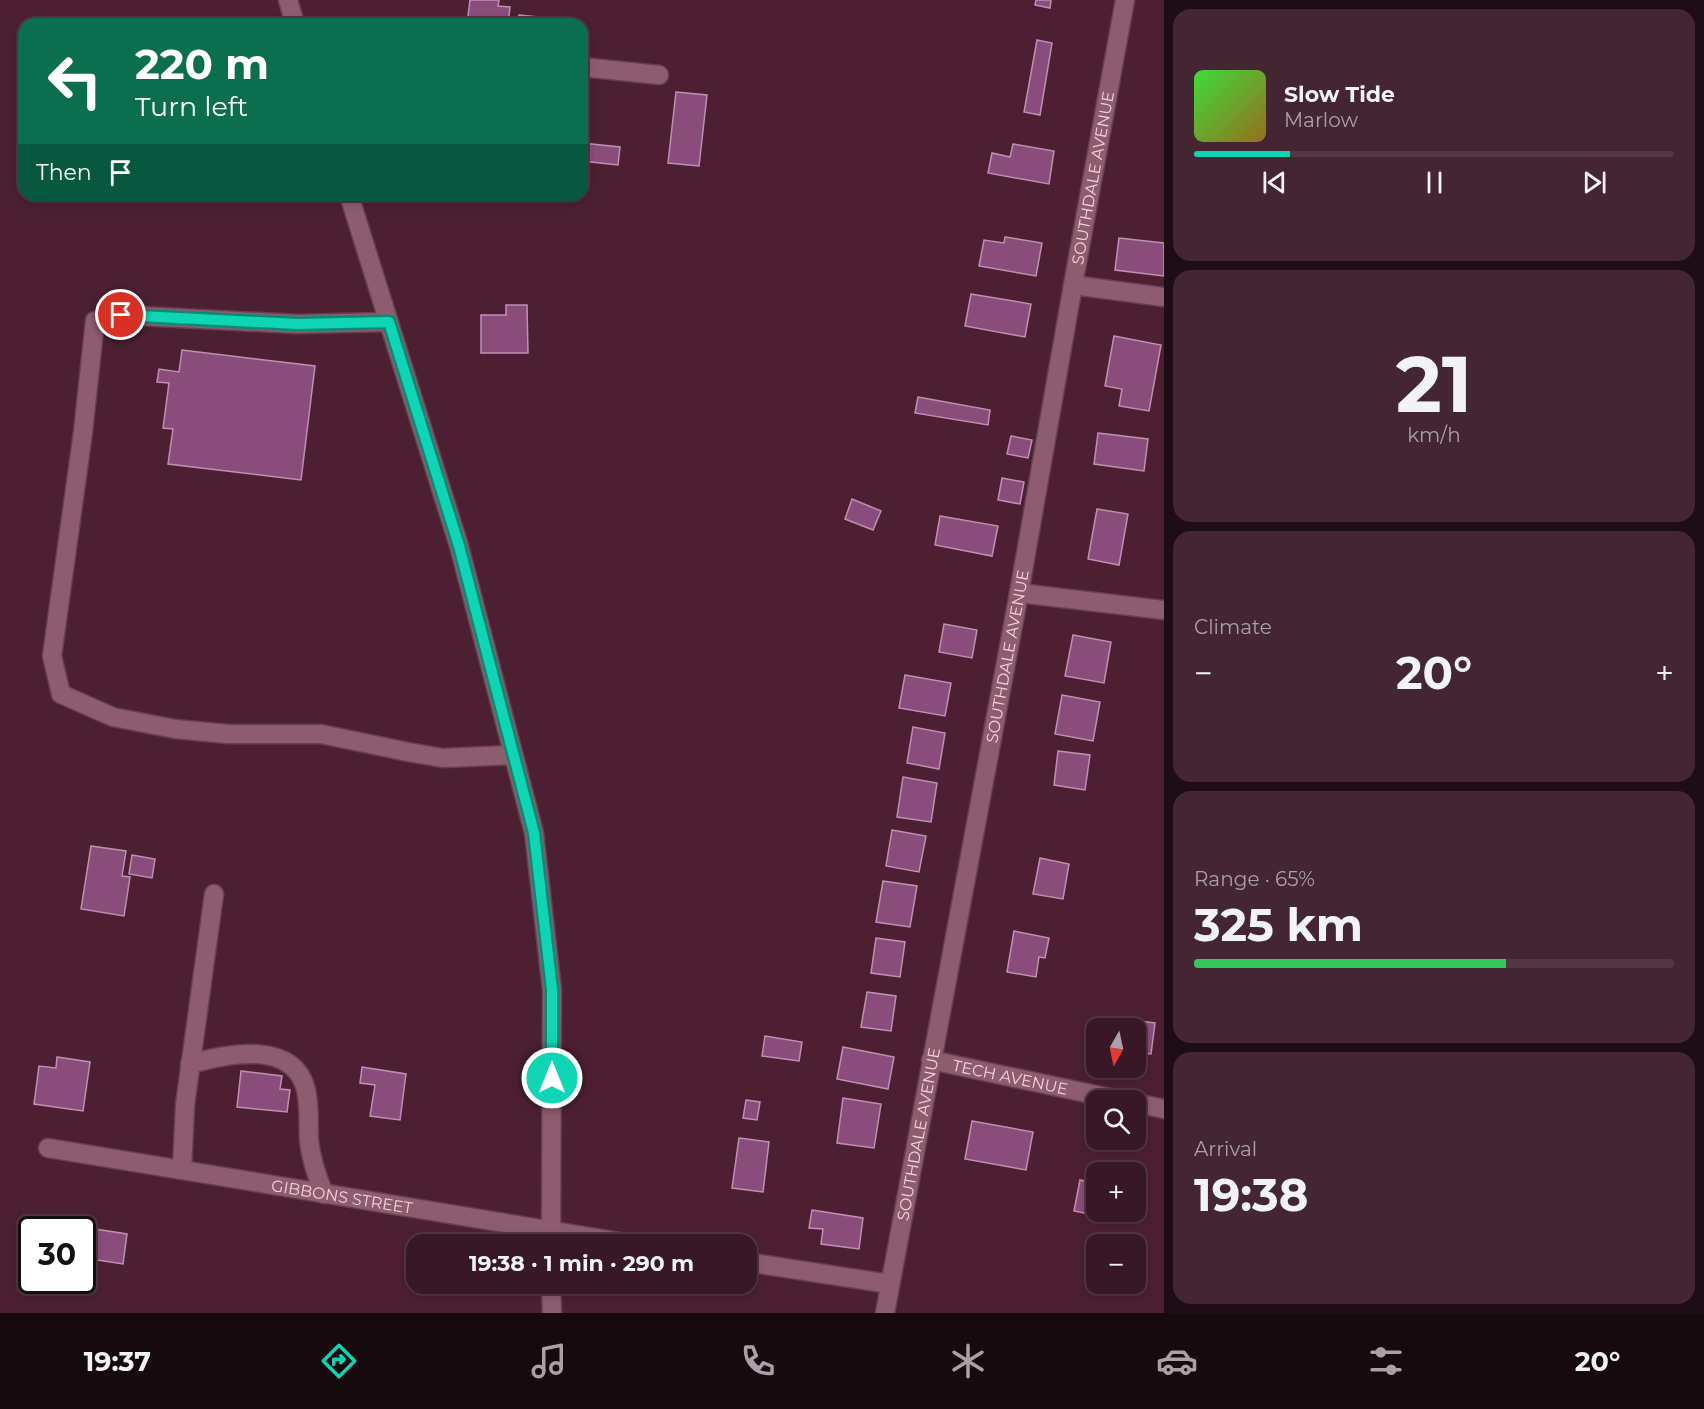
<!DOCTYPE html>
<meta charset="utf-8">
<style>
body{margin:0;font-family:Montserrat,sans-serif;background:#442532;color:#f1f3f6;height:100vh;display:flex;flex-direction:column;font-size:22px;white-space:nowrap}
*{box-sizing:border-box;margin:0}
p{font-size:20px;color:#aba0a7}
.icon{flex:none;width:33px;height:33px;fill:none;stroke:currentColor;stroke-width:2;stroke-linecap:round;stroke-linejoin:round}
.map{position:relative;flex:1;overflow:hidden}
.details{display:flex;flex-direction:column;gap:9px;padding:9px;background:#1f0d15;width:540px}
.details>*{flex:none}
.banner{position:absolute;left:18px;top:18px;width:570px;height:183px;border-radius:18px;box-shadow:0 3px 9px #0003,0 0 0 2px #533743;background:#0b6e4f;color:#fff;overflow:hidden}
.needle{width:39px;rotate:189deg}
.controls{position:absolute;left:1086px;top:1018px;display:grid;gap:12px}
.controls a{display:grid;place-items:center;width:60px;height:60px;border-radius:12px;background:#391826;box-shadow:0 3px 9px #0003,0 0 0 2px #533743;font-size:30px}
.speed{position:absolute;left:18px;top:1216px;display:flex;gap:12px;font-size:30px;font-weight:700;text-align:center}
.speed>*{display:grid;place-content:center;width:78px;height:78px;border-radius:50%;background:#391826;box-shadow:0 3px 9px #0003,0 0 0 2px #533743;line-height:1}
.speed .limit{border:3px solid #111;border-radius:9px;background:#fff;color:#111}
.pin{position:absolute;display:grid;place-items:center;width:51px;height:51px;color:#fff;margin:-26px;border:3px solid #fff;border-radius:50%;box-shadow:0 2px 6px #0007}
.me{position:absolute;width:66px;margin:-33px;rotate:0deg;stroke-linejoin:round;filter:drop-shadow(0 0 4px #0008)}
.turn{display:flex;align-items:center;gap:21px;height:126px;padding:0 18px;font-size:27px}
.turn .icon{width:78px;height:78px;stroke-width:2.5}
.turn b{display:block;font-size:42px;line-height:51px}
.then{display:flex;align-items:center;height:57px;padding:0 18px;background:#0003;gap:12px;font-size:22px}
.big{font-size:45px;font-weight:700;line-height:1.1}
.details .card{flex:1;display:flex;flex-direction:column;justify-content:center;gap:9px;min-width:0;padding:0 21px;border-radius:18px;background:#442532}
.details .dial{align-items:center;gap:0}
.dial b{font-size:78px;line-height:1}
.song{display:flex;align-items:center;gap:18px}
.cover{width:72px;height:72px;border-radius:9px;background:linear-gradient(135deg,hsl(120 70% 55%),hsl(40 70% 35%))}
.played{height:6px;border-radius:3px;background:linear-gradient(90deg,#0ed5b4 20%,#533743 20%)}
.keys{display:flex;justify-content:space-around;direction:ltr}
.heat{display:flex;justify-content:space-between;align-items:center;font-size:33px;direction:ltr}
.charge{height:9px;border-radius:4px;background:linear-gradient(90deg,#34c759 65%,#533743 0)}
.trip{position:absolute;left:406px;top:1234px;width:351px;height:60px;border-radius:18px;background:#391826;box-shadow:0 3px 9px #0003,0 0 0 2px #533743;font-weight:700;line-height:60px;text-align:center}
.tab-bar{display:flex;height:96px;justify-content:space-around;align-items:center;background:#170a0f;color:#aba0a7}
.tab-bar .icon{width:42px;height:42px}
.tab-bar .active{color:#0ed5b4}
.tab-bar b{font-size:27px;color:#f1f3f6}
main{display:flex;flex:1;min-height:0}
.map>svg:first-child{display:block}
.building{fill:#8a4c7b;stroke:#be91b2;stroke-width:1.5}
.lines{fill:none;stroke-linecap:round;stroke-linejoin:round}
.minor-casing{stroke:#664051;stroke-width:21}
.minor{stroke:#8e5c6f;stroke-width:18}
.route-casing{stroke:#098a75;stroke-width:15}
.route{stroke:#0ed5b4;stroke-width:10}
.labels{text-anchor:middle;stroke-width:6;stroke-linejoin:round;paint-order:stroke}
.street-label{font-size:16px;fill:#f1d3dd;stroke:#411628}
</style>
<main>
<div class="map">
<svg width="1164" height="1313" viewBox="0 0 1164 1313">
<rect width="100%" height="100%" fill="#4c2032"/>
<g class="building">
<polygon points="470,0 499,0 498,6 510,7 508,24 467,24"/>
<polygon points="1036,0 1051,0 1050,8 1035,5"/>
<polygon points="519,15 538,17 537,24 518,24"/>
<polygon points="1037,40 1052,43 1040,115 1024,112"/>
<polygon points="676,92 707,95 699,166 668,163"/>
<polygon points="582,143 620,147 618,165 582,161"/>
<polygon points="1013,144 1054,151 1049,184 988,173 992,153 1010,157"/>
<polygon points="1005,237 1042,243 1036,276 979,266 984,240 1004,243"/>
<polygon points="1119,238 1164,243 1164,276 1115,270"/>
<polygon points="971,294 1031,304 1025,337 965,326"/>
<polygon points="506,305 527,305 528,353 481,353 481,315 506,315"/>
<polygon points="1114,336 1161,345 1149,411 1119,406 1122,389 1105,386"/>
<polygon points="182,350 315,366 301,480 168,464 173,429 163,428 169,383 157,382 159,369 179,372"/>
<polygon points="918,397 990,410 988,425 915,413"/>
<polygon points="1098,433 1148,439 1144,471 1094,464"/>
<polygon points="1011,436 1032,440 1028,458 1007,454"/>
<polygon points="1002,478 1024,482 1020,504 998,500"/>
<polygon points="852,499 881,511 873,530 845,519"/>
<polygon points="1097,509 1128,514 1119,565 1088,559"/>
<polygon points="940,516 998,526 992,556 935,545"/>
<polygon points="944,624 977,630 972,658 939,652"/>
<polygon points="1073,635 1111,642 1104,683 1065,676"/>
<polygon points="905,675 951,683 945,716 899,708"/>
<polygon points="1062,695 1100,702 1093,741 1055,734"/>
<polygon points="913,727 945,733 939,769 907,763"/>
<polygon points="1058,751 1090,755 1085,790 1054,785"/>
<polygon points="903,777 937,783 931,822 897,817"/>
<polygon points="892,830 926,836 919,872 886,866"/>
<polygon points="91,846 126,851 122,876 130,877 124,916 81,909"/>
<polygon points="132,855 155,859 152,878 129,874"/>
<polygon points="1040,858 1069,864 1063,899 1033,894"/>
<polygon points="883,881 917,886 910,927 876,922"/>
<polygon points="1014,931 1049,938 1045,958 1039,957 1036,977 1007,972"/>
<polygon points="876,938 905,942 900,977 871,973"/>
<polygon points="867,992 896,996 891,1031 861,1027"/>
<polygon points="1106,1017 1155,1023 1151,1054 1136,1052 1136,1029 1105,1029"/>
<polygon points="765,1036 802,1042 799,1061 762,1056"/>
<polygon points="843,1047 894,1057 888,1089 837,1079"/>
<polygon points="57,1057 90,1062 83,1111 34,1104 39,1066 56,1068"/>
<polygon points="362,1067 406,1074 400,1120 370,1116 375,1085 360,1083"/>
<polygon points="241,1071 282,1076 280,1089 290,1090 287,1112 237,1107"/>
<polygon points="843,1098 881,1104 874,1148 837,1143"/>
<polygon points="746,1100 760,1102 757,1120 743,1118"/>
<polygon points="972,1121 1033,1132 1026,1170 965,1159"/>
<polygon points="739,1138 769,1142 763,1192 732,1188"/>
<polygon points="1098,1161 1139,1170 1136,1188 1136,1173 1096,1173 1096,1212 1111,1212 1110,1218 1074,1211 1080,1180 1094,1183"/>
<polygon points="812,1210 863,1218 859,1249 821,1244 823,1229 809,1228"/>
<polygon points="95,1229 127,1234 123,1264 91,1259"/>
</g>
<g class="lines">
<g class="minor-casing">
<g id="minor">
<polyline points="288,0 295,24"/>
<polyline points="582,67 659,75"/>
<polyline points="349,195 459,546 534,833 552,990 551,1245"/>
<polyline points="1073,285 1164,297"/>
<polyline points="389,322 297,324 121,315 95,321 83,432 52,656 61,694 113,717 175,729 228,734 321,734 408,752 443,758 513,755"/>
<polyline points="1019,593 1164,610"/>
<path id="s1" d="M931,1060l193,41"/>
<path d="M190,1064c36,-10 104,-25 116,26 4,17 2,34 3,51 2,18 8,36 15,53"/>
<polyline points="1136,1103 1164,1109"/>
<path id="s2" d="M48,1148l590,97"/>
<polyline points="182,1170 185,1105 214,894"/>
<polyline points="747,1262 890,1284"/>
<polyline points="551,1284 552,1313"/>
<path id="s3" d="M885,1313l134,-720 54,-308 52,-285"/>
</g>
</g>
<use href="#minor" class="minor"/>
</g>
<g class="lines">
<g class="route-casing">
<polyline id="route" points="121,315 297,324 389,322 459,546 534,833 552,990 552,1078"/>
</g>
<use href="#route" class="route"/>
</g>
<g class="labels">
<g class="street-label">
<text dy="6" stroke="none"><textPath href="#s3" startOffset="1154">SOUTHDALE AVENUE</textPath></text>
<text dy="6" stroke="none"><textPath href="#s3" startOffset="668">SOUTHDALE AVENUE</textPath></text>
<text dy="6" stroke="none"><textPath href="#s1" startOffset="81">TECH AVENUE</textPath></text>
<text dy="6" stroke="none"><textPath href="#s3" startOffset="182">SOUTHDALE AVENUE</textPath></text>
<text dy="6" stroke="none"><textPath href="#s2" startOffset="298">GIBBONS STREET</textPath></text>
</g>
</g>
</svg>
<div class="controls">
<a><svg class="needle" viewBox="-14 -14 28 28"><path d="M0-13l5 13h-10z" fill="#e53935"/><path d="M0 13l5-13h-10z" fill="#aba0a7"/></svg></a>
<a><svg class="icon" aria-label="search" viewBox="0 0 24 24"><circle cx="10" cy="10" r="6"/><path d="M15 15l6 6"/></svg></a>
<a>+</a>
<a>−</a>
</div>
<div class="speed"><div class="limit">30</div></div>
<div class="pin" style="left:121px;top:315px;background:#d93025"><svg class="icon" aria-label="arrive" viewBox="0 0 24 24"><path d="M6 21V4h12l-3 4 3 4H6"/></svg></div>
<svg class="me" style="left:552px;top:1078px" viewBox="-20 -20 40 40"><circle r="17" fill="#0ed5b4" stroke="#fff" stroke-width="3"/><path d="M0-11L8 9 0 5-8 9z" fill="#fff"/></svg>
<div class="trip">19:38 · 1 min · 290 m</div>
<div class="banner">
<div class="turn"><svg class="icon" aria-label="left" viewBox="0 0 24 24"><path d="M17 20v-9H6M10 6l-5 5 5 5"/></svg><div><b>220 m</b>Turn left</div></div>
<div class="then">Then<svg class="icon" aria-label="arrive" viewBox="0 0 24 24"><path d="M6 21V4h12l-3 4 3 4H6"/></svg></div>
</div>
</div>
<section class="details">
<div class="card">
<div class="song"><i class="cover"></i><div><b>Slow Tide</b><p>Marlow</p></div></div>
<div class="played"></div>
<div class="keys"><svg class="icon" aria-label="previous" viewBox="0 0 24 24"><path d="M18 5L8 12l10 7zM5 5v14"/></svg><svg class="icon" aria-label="pause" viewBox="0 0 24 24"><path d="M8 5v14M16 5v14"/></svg><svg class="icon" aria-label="next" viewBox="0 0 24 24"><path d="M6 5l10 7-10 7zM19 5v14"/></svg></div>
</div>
<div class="card dial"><b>21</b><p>km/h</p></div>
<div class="card"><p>Climate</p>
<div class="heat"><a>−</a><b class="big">20°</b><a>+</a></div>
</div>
<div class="card"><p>Range · 65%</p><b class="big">325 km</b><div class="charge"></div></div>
<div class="card"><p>Arrival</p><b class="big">19:38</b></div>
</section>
</main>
<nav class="tab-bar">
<b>19:37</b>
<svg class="icon active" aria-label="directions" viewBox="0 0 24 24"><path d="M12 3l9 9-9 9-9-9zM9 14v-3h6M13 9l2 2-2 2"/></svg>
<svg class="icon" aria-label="music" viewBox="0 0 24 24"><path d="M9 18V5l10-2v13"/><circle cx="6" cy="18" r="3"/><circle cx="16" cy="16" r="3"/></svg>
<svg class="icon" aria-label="phone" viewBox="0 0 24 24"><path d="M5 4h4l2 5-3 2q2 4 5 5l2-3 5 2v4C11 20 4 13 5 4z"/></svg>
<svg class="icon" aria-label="climate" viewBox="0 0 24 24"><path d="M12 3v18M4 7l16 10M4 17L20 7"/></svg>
<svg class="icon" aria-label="car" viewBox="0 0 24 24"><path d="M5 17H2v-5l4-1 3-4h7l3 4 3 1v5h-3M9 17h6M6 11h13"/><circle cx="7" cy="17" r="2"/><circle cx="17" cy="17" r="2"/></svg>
<svg class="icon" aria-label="filters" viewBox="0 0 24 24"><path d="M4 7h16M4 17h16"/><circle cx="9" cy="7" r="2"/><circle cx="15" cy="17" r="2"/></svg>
<b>20°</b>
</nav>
